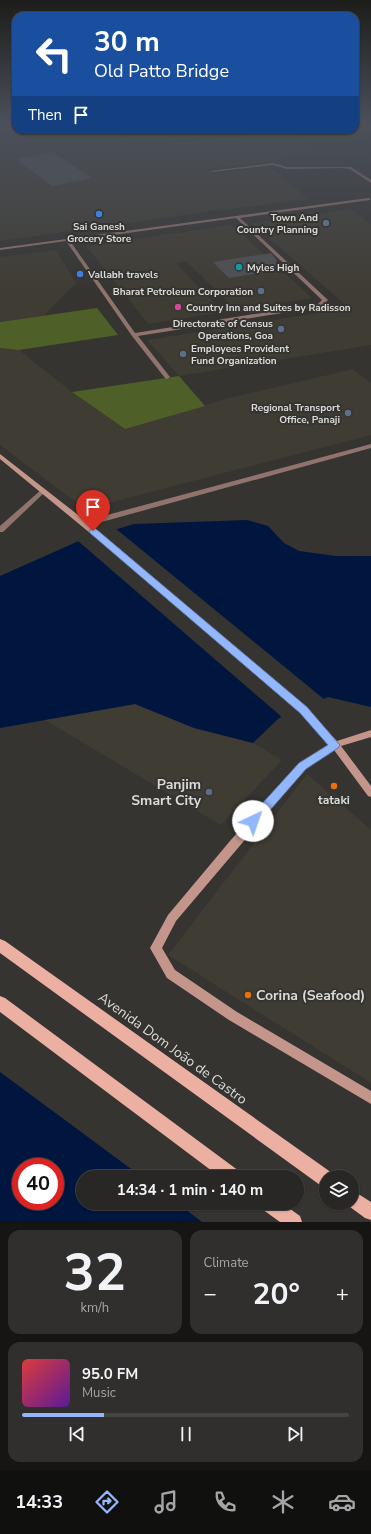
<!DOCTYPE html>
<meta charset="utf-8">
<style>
body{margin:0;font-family:"Nunito Sans",sans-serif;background:#302f2d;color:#f1f3f6;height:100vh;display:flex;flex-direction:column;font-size:15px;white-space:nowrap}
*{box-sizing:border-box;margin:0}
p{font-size:13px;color:#a5a5a7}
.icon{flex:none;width:22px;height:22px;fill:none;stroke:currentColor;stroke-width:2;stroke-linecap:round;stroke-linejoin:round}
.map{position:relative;height:1222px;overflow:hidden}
.side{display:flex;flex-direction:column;gap:8px;padding:8px;background:#161514;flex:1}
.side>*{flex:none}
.hud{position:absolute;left:12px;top:12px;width:347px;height:122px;border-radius:12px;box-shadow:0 1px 3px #0004,0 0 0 1px #444442;background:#1a4fa0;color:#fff;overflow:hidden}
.tools{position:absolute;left:319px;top:1170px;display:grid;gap:8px}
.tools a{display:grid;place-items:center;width:40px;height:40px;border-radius:50%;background:#282725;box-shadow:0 1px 3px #0004,0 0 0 1px #444442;font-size:20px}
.speed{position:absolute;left:12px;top:1158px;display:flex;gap:8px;font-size:20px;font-weight:700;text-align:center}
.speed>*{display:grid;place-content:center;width:52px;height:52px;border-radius:50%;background:#282725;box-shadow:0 1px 3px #0004,0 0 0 1px #444442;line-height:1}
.speed .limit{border:6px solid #d22;background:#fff;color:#111}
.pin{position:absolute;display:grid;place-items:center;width:34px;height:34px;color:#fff;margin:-41px -17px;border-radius:50% 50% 50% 0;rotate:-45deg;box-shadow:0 0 4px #0007}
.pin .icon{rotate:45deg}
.me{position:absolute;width:44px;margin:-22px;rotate:42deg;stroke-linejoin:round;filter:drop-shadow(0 0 3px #0008)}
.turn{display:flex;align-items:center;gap:14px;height:84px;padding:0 16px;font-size:18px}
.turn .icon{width:52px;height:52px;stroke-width:2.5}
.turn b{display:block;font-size:28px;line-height:34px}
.then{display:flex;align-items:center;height:38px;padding:0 16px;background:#0003;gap:8px;font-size:15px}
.big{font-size:30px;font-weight:700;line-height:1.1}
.side .widget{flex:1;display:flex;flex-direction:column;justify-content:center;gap:6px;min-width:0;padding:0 14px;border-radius:12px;background:#302f2d}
.side .dial{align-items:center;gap:0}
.dial b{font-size:52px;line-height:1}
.song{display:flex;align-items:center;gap:12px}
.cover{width:48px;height:48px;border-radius:6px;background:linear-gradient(135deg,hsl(0 70% 55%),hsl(270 70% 35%))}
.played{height:4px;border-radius:2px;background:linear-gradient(90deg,#93b7fd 25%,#444442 25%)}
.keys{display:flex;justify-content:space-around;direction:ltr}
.heat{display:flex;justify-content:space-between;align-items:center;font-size:22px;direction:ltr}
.side .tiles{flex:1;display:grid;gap:8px;grid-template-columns:1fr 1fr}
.widget:last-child{grid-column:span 2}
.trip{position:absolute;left:76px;top:1170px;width:228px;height:40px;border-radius:20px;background:#282725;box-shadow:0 1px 3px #0004,0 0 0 1px #444442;font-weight:700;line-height:40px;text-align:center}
.tab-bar{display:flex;height:64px;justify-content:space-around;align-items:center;background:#10100f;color:#a5a5a7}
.tab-bar .icon{width:28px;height:28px}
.tab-bar .active{color:#93b7fd}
.tab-bar b{font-size:18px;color:#f1f3f6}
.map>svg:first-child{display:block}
.built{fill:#3f3c33}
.green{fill:#4e6027}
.water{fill:#00163f;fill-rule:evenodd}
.pier{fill:#353431}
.building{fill:#505053}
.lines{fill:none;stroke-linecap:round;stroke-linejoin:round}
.street{fill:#90736c;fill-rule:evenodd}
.secondary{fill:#c4968b;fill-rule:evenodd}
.primary{fill:#ecb0a2;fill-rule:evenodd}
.route{fill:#93b7fd;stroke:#6077a4}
.shop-dot{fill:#3f7fe0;stroke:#353431;stroke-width:1.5}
.service-dot{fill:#5c6f8a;stroke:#353431;stroke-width:1.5}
.culture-dot{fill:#0f9aa8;stroke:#353431;stroke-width:1.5}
.hotel-dot{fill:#d1479c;stroke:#353431;stroke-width:1.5}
.food-dot{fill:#e8710a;stroke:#353431;stroke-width:1.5}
.labels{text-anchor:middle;stroke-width:4;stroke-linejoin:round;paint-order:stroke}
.far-poi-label{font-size:10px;font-weight:bold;fill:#dadad8;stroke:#353431;text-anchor:end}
.poi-label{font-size:12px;font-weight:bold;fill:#dadad8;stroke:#353431}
.near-poi-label{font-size:14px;font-weight:bold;fill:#dadad8;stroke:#353431;text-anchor:end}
.near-street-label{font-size:14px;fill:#dadad8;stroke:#353431}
</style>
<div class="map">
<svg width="371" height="1222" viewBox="0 0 371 1222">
<rect width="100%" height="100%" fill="#353431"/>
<g class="built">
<polygon points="0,123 16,123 16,130 117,130 127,148 277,132 275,130 306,130 288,132 318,154 262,163 207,169 212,174 269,167 309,199 185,215 0,241"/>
<polygon points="351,209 371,224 371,345 179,376 147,340 349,308 252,223"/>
<polygon points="232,225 312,298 236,310 186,261 176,263 223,312 148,324 86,246"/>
<polygon points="56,250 76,283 44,315 0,322 0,257"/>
<polygon points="0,348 19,350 72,392 125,429 229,398 353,369 371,383 371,435 85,509 0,445"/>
<polygon points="135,704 194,728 253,743 282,760 221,825 45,720"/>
<polygon points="307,774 371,830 371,1083 168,955"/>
</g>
<g class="green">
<polygon points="97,308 118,335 19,350 0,348 0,322"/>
<polygon points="179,376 205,406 125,429 72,392"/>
</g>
<g class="water">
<polygon points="247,520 268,526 284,543 299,551 336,556 371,556 371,707 328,697 279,718 253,743 194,728 135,704 0,728 0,576 81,540 134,524"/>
<path d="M0,1072l142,105h-59v26h94l25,19h-202zM21,1167h34v34h-34z"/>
</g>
<polygon class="pier" points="115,528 325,700 283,718 78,541 91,535"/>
<g class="building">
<polygon points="52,152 92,178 52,186 16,159"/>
<polygon points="271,253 276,259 278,270 229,278 213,262"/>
</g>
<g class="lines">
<g class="street">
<polygon points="273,163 287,167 351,167 371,180 371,183 350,169 341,168 287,169 273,165 212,172 210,171"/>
<path d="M368,198h2v2l-130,18 88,82 -8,7 -182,29 32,41 -3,2 -2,-1 -33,-42 -66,-95 -66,9v-2zM236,218l86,82 -4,4 -183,29 -65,-92z"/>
<polygon points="371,444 371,448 87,526 84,526 80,524 81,522"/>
<polygon points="43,489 45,490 46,491 45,492 3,532 0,532 0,526 41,490"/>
</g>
<polygon class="secondary" points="0,454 96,529 306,708 337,741 371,730 371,737 341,746 371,786 371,797 368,796 334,750 305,769 176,921 162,948 175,970 237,1012 371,1091 371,1104 229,1020 167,978 150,948 168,915 230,841 299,763 329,744 300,712 90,533 0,459"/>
<g class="primary">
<polygon points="0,939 5,941 332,1173 333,1177 326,1177 326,1187 320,1185 0,953"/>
<polygon points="0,996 5,998 239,1171 241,1177 220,1177 0,1012"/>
<polygon points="352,1190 371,1202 371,1220 365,1218 346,1204 352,1203"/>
<polygon points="260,1203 282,1203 300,1216 302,1222 280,1222 262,1209"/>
</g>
</g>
<linearGradient id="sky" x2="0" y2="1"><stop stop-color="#1d1d1b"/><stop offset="0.42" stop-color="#4b505a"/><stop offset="1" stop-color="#4b505a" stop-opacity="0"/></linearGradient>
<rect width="371" height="295" fill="url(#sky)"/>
<polygon class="route" points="93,528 96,529 307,707 338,743 340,745 338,748 306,769 257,825 253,826 249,825 248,821 249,818 299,763 328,745 300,713 90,533 89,531"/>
<g class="shop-dot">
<circle cx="99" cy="214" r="4"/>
<circle cx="80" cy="274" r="4"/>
</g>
<g class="service-dot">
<circle cx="326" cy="223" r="4"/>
<circle cx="261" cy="291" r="4"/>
<circle cx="281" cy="329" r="4"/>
<circle cx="183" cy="354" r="4"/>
<circle cx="348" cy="413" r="4"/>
<circle cx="209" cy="792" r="4"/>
</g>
<circle class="culture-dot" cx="239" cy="267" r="4"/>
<circle class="hotel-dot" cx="178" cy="307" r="4"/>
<g class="food-dot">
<circle cx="334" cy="786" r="4"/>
<circle cx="248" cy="995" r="4"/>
</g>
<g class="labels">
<g class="far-poi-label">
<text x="318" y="221">Town And<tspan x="318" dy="12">Country Planning</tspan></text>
<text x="99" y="230" text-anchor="middle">Sai Ganesh<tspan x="99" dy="12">Grocery Store</tspan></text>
<text x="247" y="271" text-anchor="start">Myles High</text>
<text x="88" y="278" text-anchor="start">Vallabh travels</text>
<text x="253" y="295">Bharat Petroleum Corporation</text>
<text x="186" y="311" text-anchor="start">Country Inn and Suites by Radisson</text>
<text x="273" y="327">Directorate of Census<tspan x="273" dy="12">Operations, Goa</tspan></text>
<text x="191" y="352" text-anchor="start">Employees Provident<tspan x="191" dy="12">Fund Organization</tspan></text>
<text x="340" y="411">Regional Transport<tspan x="340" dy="12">Office, Panaji</tspan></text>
</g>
<g class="poi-label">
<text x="334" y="804">tataki</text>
</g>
<g class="near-poi-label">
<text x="201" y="789">Panjim<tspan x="201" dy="16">Smart City</tspan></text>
<text x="256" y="1000" text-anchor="start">Corina (Seafood)</text>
</g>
<g class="near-street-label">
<text transform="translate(173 1048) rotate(36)" y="5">Avenida Dom João de Castro</text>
</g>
</g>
</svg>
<div class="tools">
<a><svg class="icon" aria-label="layers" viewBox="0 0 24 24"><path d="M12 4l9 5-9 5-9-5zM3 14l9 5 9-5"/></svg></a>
</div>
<div class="speed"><div class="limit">40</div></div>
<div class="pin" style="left:93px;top:531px;background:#d93025"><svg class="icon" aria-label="arrive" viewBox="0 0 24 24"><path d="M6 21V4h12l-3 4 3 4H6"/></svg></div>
<svg class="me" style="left:253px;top:821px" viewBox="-20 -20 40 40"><circle r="19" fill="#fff"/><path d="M0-13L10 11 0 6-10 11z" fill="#93b7fd"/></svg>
<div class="trip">14:34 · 1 min · 140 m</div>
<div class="hud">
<div class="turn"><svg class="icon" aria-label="left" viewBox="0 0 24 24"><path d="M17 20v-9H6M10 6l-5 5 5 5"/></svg><div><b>30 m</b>Old Patto Bridge</div></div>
<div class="then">Then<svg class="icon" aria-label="arrive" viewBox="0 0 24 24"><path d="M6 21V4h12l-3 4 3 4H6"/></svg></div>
</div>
</div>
<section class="side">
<div class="tiles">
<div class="widget dial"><b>32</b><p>km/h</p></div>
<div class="widget"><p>Climate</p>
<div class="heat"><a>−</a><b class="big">20°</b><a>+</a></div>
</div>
<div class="widget">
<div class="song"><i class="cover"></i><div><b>95.0 FM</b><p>Music</p></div></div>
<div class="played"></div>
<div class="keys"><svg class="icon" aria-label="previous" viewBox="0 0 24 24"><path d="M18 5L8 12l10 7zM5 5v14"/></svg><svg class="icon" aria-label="pause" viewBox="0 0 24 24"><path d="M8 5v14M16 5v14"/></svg><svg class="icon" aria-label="next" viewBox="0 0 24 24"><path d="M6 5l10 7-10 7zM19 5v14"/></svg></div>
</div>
</div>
</section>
<nav class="tab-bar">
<b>14:33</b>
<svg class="icon active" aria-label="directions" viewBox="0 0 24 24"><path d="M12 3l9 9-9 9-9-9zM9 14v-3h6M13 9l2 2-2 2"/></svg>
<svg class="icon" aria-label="music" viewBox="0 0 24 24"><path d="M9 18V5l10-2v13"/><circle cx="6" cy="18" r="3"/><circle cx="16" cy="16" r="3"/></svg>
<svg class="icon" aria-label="phone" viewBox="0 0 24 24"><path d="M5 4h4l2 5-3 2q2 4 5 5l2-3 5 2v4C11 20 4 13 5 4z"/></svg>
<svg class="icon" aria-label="climate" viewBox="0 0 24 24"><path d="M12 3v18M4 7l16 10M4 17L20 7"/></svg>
<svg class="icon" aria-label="car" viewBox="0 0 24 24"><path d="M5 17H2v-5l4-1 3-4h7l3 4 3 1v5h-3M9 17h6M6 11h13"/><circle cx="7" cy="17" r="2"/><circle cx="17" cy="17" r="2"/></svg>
</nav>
